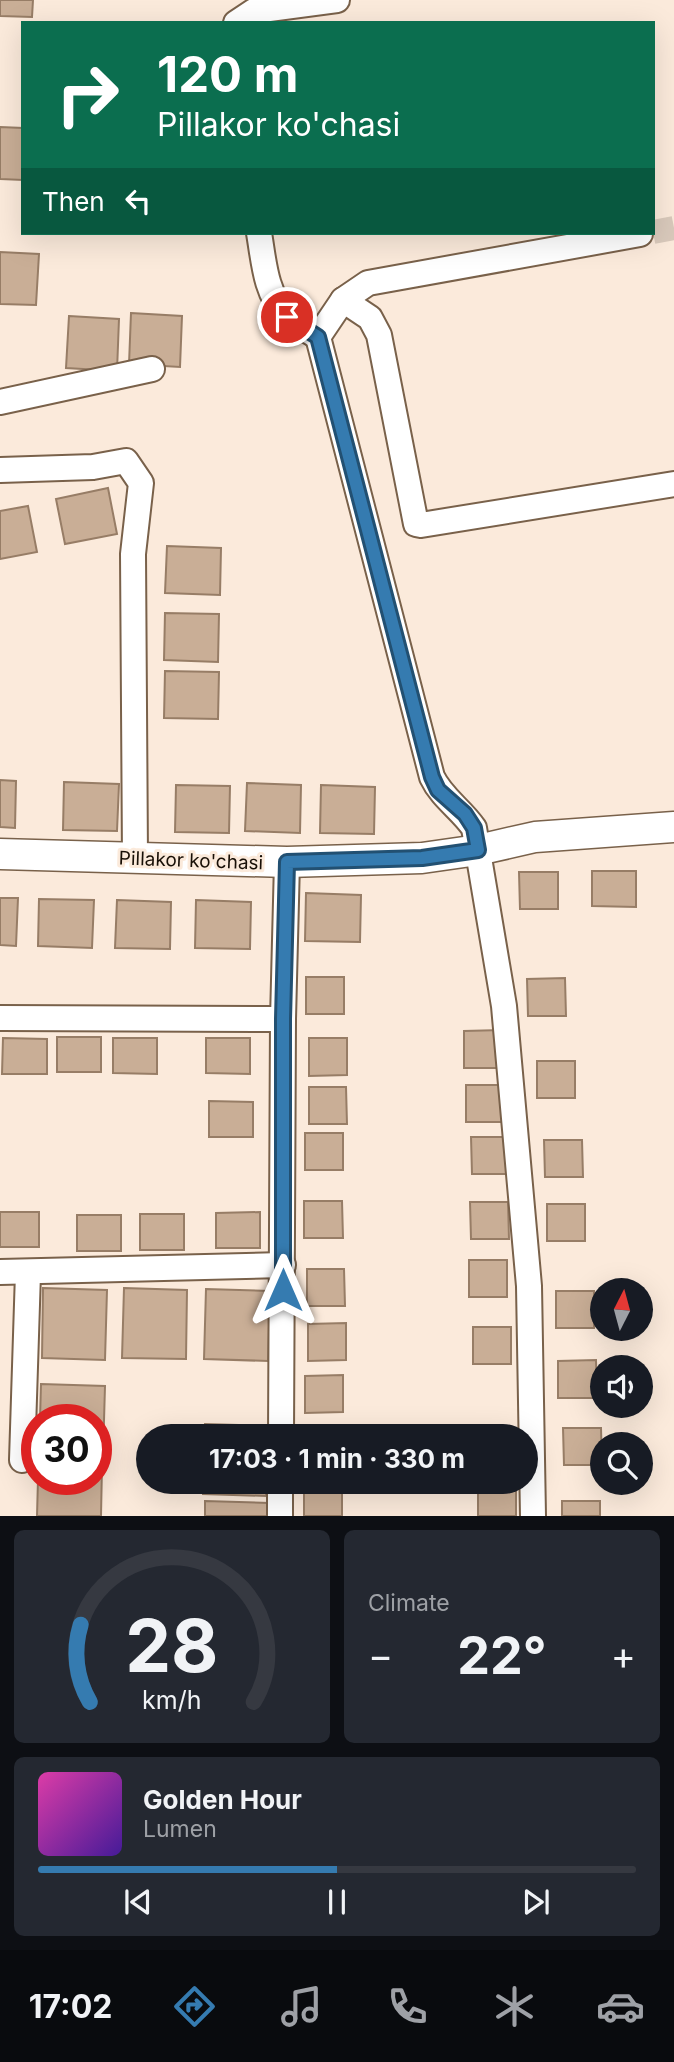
<!DOCTYPE html>
<meta charset="utf-8">
<style>
body{margin:0;font-family:Inter,sans-serif;background:#242831;color:#f1f3f6;height:100vh;display:flex;flex-direction:column;font-size:26px;white-space:nowrap}
*{box-sizing:border-box;margin:0}
p{font-size:23px;color:#9ea1a6}
.icon{flex:none;width:38px;height:38px;fill:none;stroke:currentColor;stroke-width:2;stroke-linecap:round;stroke-linejoin:round}
.map{position:relative;height:1516px;overflow:hidden}
.panel{display:flex;flex-direction:column;gap:14px;padding:14px;background:#0d0f14;flex:1}
.panel>*{flex:none}
.hud{position:absolute;left:21px;top:21px;width:634px;height:214px;border-radius:0px;box-shadow:0 7px 28px #0002;background:#0b6e4f;color:#fff;overflow:hidden}
.needle{width:46px;rotate:6deg}
.tools{position:absolute;left:590px;top:1278px;display:grid;gap:14px}
.tools a{display:grid;place-items:center;width:63px;height:63px;border-radius:50%;background:#171b24;box-shadow:0 7px 28px #0002;font-size:35px}
.speed{position:absolute;left:21px;top:1404px;display:flex;gap:14px;font-size:35px;font-weight:700;text-align:center}
.speed>*{display:grid;place-content:center;width:91px;height:91px;border-radius:50%;background:#171b24;box-shadow:0 7px 28px #0002;line-height:1}
.speed .limit{border:10px solid #d22;background:#fff;color:#111}
.pin{position:absolute;display:grid;place-items:center;width:60px;height:60px;color:#fff;margin:-30px;border:4px solid #fff;border-radius:50%;box-shadow:0 2px 7px #0007}
.me{position:absolute;width:77px;margin:-38px;rotate:0deg;stroke-linejoin:round;filter:drop-shadow(0 0 5px #0008)}
.turn{display:flex;align-items:center;gap:24px;height:147px;padding:0 21px;font-size:32px}
.turn .icon{width:91px;height:91px;stroke-width:2.5}
.turn b{display:block;font-size:49px;line-height:60px}
.then{display:flex;align-items:center;height:66px;padding:0 21px;background:#0003;gap:14px;font-size:26px}
.big{font-size:52px;font-weight:700;line-height:1.1}
.panel .tile{flex:1;display:flex;flex-direction:column;justify-content:center;gap:10px;min-width:0;padding:0 24px;border-radius:10px;background:#242831}
.panel .dial{align-items:center;gap:0}
.dial svg{height:182px;overflow:visible;fill:none;stroke:#363941;stroke-width:7;stroke-linecap:round;text-anchor:middle}
.dial text{fill:#f1f3f6;stroke:none}
.song{display:flex;align-items:center;gap:21px}
.cover{width:84px;height:84px;border-radius:10px;background:linear-gradient(135deg,hsl(320 70% 55%),hsl(260 70% 35%))}
.played{height:7px;border-radius:4px;background:linear-gradient(90deg,#357bb0 50%,#363941 50%)}
.keys{display:flex;justify-content:space-around;direction:ltr}
.heat{display:flex;justify-content:space-between;align-items:center;font-size:38px;direction:ltr}
.panel .tiles{flex:1;display:grid;gap:14px;grid-template-columns:1fr 1fr}
.tile:last-child{grid-column:span 2}
.trip{position:absolute;left:136px;top:1424px;width:402px;height:70px;border-radius:35px;background:#171b24;box-shadow:0 7px 28px #0002;font-weight:700;line-height:70px;text-align:center}
.dock{display:flex;height:112px;justify-content:space-around;align-items:center;background:#090b0e;color:#9ea1a6}
.dock .icon{width:49px;height:49px}
.dock .active{color:#357bb0}
.dock b{font-size:32px;color:#f1f3f6}
.map>svg:first-child{display:block}
.lines{fill:none;stroke-linecap:round;stroke-linejoin:round}
.stream{stroke:#bf9873;stroke-width:7}
.building{fill:#c9ae96;stroke:#977d66;stroke-width:2}
.minor-tunnel{stroke:#d9c9bb;stroke-width:24;stroke-dasharray:24 12;stroke-linecap:butt}
.minor-casing{stroke:#79614a;stroke-width:28}
.tertiary-casing{stroke:#79614a;stroke-width:33}
.minor{stroke:#fff;stroke-width:24}
.tertiary{stroke:#fff;stroke-width:30}
.route-casing{stroke:#225072;stroke-width:18}
.route{stroke:#357bb0;stroke-width:12}
.labels{text-anchor:middle;stroke-width:6;stroke-linejoin:round;paint-order:stroke}
.street-label{font-size:19px;fill:#180f06;stroke:#fbeadb}
</style>
<div class="map">
<svg width="674" height="1516" viewBox="0 0 674 1516">
<rect width="100%" height="100%" fill="#fbeadb"/>
<g class="lines">
<polyline class="stream" points="653,223 674,234"/>
</g>
<g class="building">
<polygon points="0,0 33,0 32,17 0,16"/>
<polygon points="0,127 23,128 23,180 0,179"/>
<polygon points="0,252 39,254 36,305 0,304"/>
<polygon points="131,313 182,316 180,367 129,364"/>
<polygon points="69,316 119,319 117,371 66,368"/>
<polygon points="108,488 117,534 65,544 56,499"/>
<polygon points="28,506 37,552 0,559 0,511"/>
<polygon points="167,546 221,548 220,595 165,593"/>
<polygon points="165,613 219,614 218,662 164,660"/>
<polygon points="165,671 219,672 218,719 164,718"/>
<polygon points="0,780 16,781 15,828 0,827"/>
<polygon points="64,782 119,784 117,831 63,830"/>
<polygon points="247,783 301,785 300,833 245,831"/>
<polygon points="176,785 230,786 229,833 175,832"/>
<polygon points="321,785 375,787 374,834 320,833"/>
<polygon points="592,871 636,871 636,907 592,906"/>
<polygon points="519,872 558,872 558,909 520,909"/>
<polygon points="306,893 361,895 360,942 305,941"/>
<polygon points="0,898 18,898 16,946 0,945"/>
<polygon points="39,899 94,900 92,948 38,946"/>
<polygon points="117,900 171,902 170,949 115,948"/>
<polygon points="196,900 251,902 250,949 195,948"/>
<rect x="306" y="977" width="38" height="37"/>
<polygon points="565,978 566,1016 528,1016 527,979"/>
<polygon points="502,1030 502,1068 464,1068 464,1031"/>
<rect x="57" y="1037" width="44" height="35"/>
<polygon points="3,1038 47,1039 47,1074 2,1074"/>
<polygon points="113,1038 157,1038 157,1074 113,1073"/>
<polygon points="206,1038 250,1038 250,1074 206,1073"/>
<polygon points="309,1038 347,1038 347,1075 309,1076"/>
<rect x="537" y="1061" width="38" height="37"/>
<rect x="466" y="1085" width="38" height="37"/>
<polygon points="309,1087 346,1087 347,1124 309,1124"/>
<polygon points="209,1101 253,1102 253,1137 209,1137"/>
<rect x="305" y="1133" width="38" height="37"/>
<polygon points="471,1137 509,1137 510,1174 472,1174"/>
<polygon points="544,1140 582,1140 583,1177 545,1177"/>
<polygon points="304,1201 342,1201 343,1238 304,1238"/>
<polygon points="470,1202 508,1202 509,1239 471,1239"/>
<rect x="547" y="1204" width="38" height="37"/>
<rect x="0" y="1212" width="39" height="35"/>
<polygon points="260,1212 260,1248 216,1248 216,1213"/>
<rect x="140" y="1214" width="44" height="36"/>
<rect x="77" y="1215" width="44" height="36"/>
<rect x="469" y="1260" width="38" height="37"/>
<polygon points="307,1269 344,1269 345,1306 307,1306"/>
<polygon points="43,1288 107,1290 105,1360 42,1358"/>
<polygon points="124,1288 187,1290 186,1359 122,1358"/>
<polygon points="206,1289 270,1291 268,1361 204,1359"/>
<rect x="556" y="1291" width="38" height="37"/>
<polygon points="346,1323 346,1360 308,1361 308,1324"/>
<rect x="473" y="1327" width="38" height="37"/>
<polygon points="596,1360 597,1398 558,1398 558,1361"/>
<polygon points="343,1375 343,1412 305,1413 305,1376"/>
<polygon points="41,1384 105,1386 103,1455 96,1455 96,1419 40,1419"/>
<polygon points="205,1424 268,1426 268,1437 204,1437"/>
<polygon points="563,1428 601,1428 602,1465 564,1465"/>
<polygon points="338,1431 338,1437 300,1437 300,1432"/>
<polygon points="96,1466 102,1466 101,1516 37,1516 38,1479 96,1479"/>
<polygon points="203,1482 267,1482 266,1496 203,1494"/>
<rect x="304" y="1489" width="38" height="27"/>
<rect x="478" y="1490" width="38" height="26"/>
<polygon points="205,1501 269,1503 269,1516 205,1516"/>
<rect x="562" y="1501" width="38" height="15"/>
</g>
<g class="lines">
<polyline class="minor-tunnel" points="653,232 674,228"/>
<g class="minor-casing">
<g id="minor">
<polyline points="236,23 254,11 337,0"/>
<path d="M259,233c5,29 6,59 27,82 8,9 22,15 32,22l25,-37 25,-17 272,-49"/>
<polyline points="343,300 370,318 379,335 416,524 421,525 674,484"/>
<path d="M318,337l114,440c10,21 29,32 42,51l30,178 25,280 4,230"/>
<polyline points="0,402 152,369"/>
<polyline points="0,470 93,467 126,461 141,483 133,554 135,858"/>
<polyline points="0,1018 283,1019"/>
<polyline points="0,1272 283,1265"/>
<polyline points="281,1437 283,1019 287,862"/>
<polyline points="22,1460 28,1273"/>
<polyline points="280,1516 280,1482"/>
</g>
</g>
<g class="tertiary-casing">
<polyline id="tertiary" points="0,854 287,862 422,858 478,850 535,837 674,827"/>
</g>
<use href="#minor" class="minor"/>
<use href="#tertiary" class="tertiary"/>
</g>
<g class="lines">
<g class="route-casing">
<polyline id="route" points="283,1290 283,1019 287,862 422,858 478,850 474,828 465,814 438,790 432,777 318,337 287,317"/>
</g>
<use href="#route" class="route"/>
</g>
<g class="labels">
<g class="street-label">
<text transform="translate(191 860) rotate(2)" y="7">Pillakor ko'chasi</text>
</g>
</g>
</svg>
<div class="tools">
<a><svg class="needle" viewBox="-14 -14 28 28"><path d="M0-13l5 13h-10z" fill="#e53935"/><path d="M0 13l5-13h-10z" fill="#9ea1a6"/></svg></a>
<a><svg class="icon" aria-label="sound" viewBox="0 0 24 24"><path d="M4 9h4l5-4v14l-5-4H4zM17 9q2 3 0 6"/></svg></a>
<a><svg class="icon" aria-label="search" viewBox="0 0 24 24"><circle cx="10" cy="10" r="6"/><path d="M15 15l6 6"/></svg></a>
</div>
<div class="speed"><div class="limit">30</div></div>
<div class="pin" style="left:287px;top:317px;background:#d93025"><svg class="icon" aria-label="arrive" viewBox="0 0 24 24"><path d="M6 21V4h12l-3 4 3 4H6"/></svg></div>
<svg class="me" style="left:283px;top:1290px" viewBox="-20 -20 40 40"><path d="M0-17L14 15 0 8-14 15z" fill="#357bb0" stroke="#fff" stroke-width="4"/></svg>
<div class="trip">17:03 · 1 min · 330 m</div>
<div class="hud">
<div class="turn"><svg class="icon" aria-label="right" viewBox="0 0 24 24"><path d="M7 20v-9h11M14 6l5 5-5 5"/></svg><div><b>120 m</b>Pillakor ko'chasi</div></div>
<div class="then">Then<svg class="icon" aria-label="left" viewBox="0 0 24 24"><path d="M17 20v-9H6M10 6l-5 5 5 5"/></svg></div>
</div>
</div>
<section class="panel">
<div class="tiles">
<div class="tile dial"><svg viewBox="0 0 100 80">
<path d="M14 69A42 42 0 1 1 86 69"/>
<path d="M14 69A42 42 0 0 1 10 35" stroke="#357bb0"/>
<text x="50" y="56" font-size="32" font-weight="700">28</text>
<text x="50" y="72" font-size="11">km/h</text>
</svg></div>
<div class="tile"><p>Climate</p>
<div class="heat"><a>−</a><b class="big">22°</b><a>+</a></div>
</div>
<div class="tile">
<div class="song"><i class="cover"></i><div><b>Golden Hour</b><p>Lumen</p></div></div>
<div class="played"></div>
<div class="keys"><svg class="icon" aria-label="previous" viewBox="0 0 24 24"><path d="M18 5L8 12l10 7zM5 5v14"/></svg><svg class="icon" aria-label="pause" viewBox="0 0 24 24"><path d="M8 5v14M16 5v14"/></svg><svg class="icon" aria-label="next" viewBox="0 0 24 24"><path d="M6 5l10 7-10 7zM19 5v14"/></svg></div>
</div>
</div>
</section>
<nav class="dock">
<b>17:02</b>
<svg class="icon active" aria-label="directions" viewBox="0 0 24 24"><path d="M12 3l9 9-9 9-9-9zM9 14v-3h6M13 9l2 2-2 2"/></svg>
<svg class="icon" aria-label="music" viewBox="0 0 24 24"><path d="M9 18V5l10-2v13"/><circle cx="6" cy="18" r="3"/><circle cx="16" cy="16" r="3"/></svg>
<svg class="icon" aria-label="phone" viewBox="0 0 24 24"><path d="M5 4h4l2 5-3 2q2 4 5 5l2-3 5 2v4C11 20 4 13 5 4z"/></svg>
<svg class="icon" aria-label="climate" viewBox="0 0 24 24"><path d="M12 3v18M4 7l16 10M4 17L20 7"/></svg>
<svg class="icon" aria-label="car" viewBox="0 0 24 24"><path d="M5 17H2v-5l4-1 3-4h7l3 4 3 1v5h-3M9 17h6M6 11h13"/><circle cx="7" cy="17" r="2"/><circle cx="17" cy="17" r="2"/></svg>
</nav>
